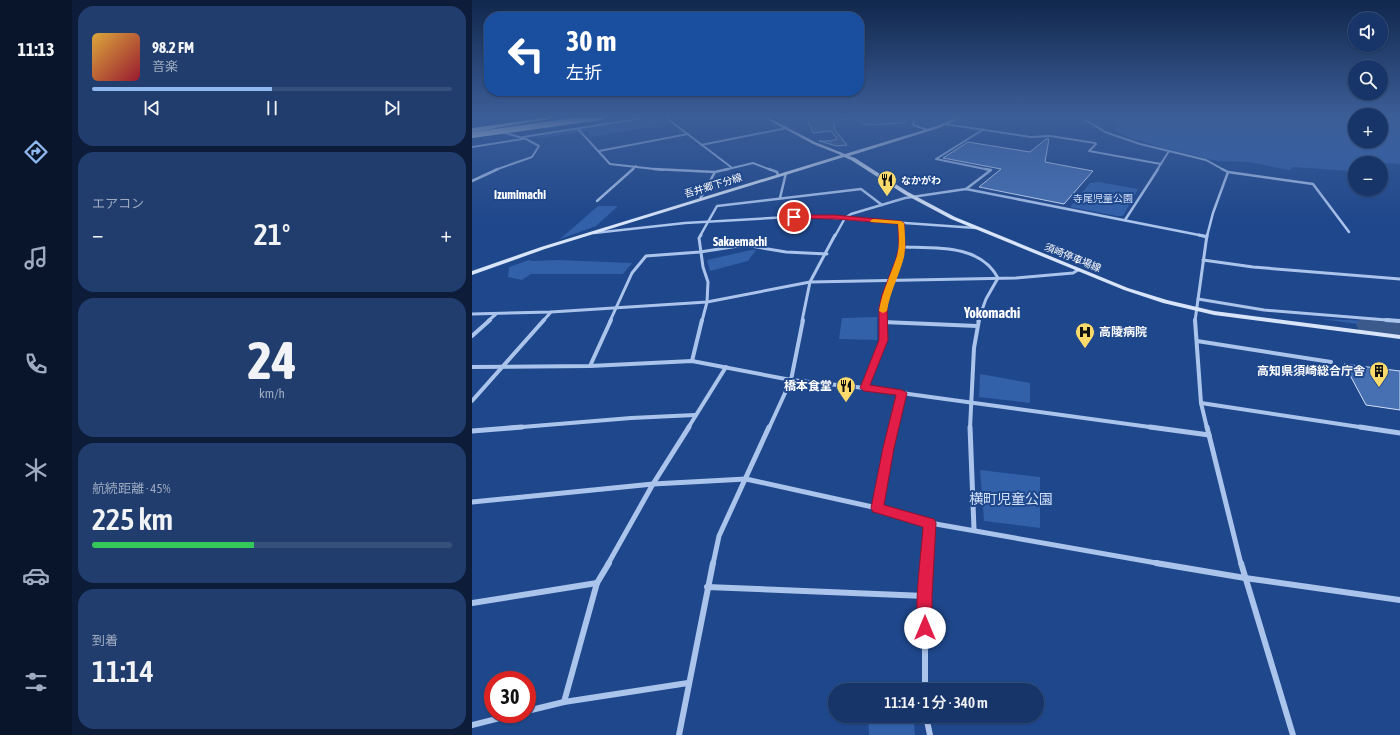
<!DOCTYPE html>
<html lang="ja">
<meta charset="utf-8">
<style>
body{margin:0;font-family:"Asap Condensed","Noto Sans JP",sans-serif;background:#203d6e;color:#f1f3f6;height:100vh;display:flex;flex-direction:column;font-size:15px;white-space:nowrap}
*{box-sizing:border-box;margin:0}
p{font-size:13px;color:#9eabc0}
.icon{flex:none;width:22px;height:22px;fill:none;stroke:currentColor;stroke-width:2;stroke-linecap:round;stroke-linejoin:round}
.map{position:relative;flex:1;overflow:hidden}
.details{display:flex;flex-direction:column;gap:6px;padding:6px;background:#0d1d39;width:400px}
.details>*{flex:none}
.banner{position:absolute;left:12px;top:12px;width:380px;height:84px;border-radius:16px;box-shadow:0 1px 3px #0004,0 0 0 1px #36507c;background:#1a4fa0;color:#fff;overflow:hidden}
.fabs{position:absolute;left:876px;top:12px;display:grid;gap:8px}
.fabs a{display:grid;place-items:center;width:40px;height:40px;border-radius:50%;background:#173568;box-shadow:0 1px 3px #0004,0 0 0 1px #36507c;font-size:20px}
.speed{position:absolute;left:12px;top:671px;display:flex;gap:8px;font-size:20px;font-weight:700;text-align:center}
.speed>*{display:grid;place-content:center;width:52px;height:52px;border-radius:50%;background:#173568;box-shadow:0 1px 3px #0004,0 0 0 1px #36507c;line-height:1}
.speed .limit{border:6px solid #d22;background:#fff;color:#111}
.pin{position:absolute;display:grid;place-items:center;width:34px;height:34px;color:#fff;margin:-17px;border:2px solid #fff;border-radius:50%;box-shadow:0 1px 4px #0007}
.me{position:absolute;width:44px;margin:-22px;rotate:0deg;stroke-linejoin:round;filter:drop-shadow(0 0 3px #0008)}
.turn{display:flex;align-items:center;gap:14px;height:84px;padding:0 16px;font-size:18px}
.turn .icon{width:52px;height:52px;stroke-width:2.5}
.turn b{display:block;font-size:28px;line-height:34px}
.big{font-size:30px;font-weight:600;line-height:1.1}
.details .widget{flex:1;display:flex;flex-direction:column;justify-content:center;gap:6px;min-width:0;padding:0 14px;border-radius:16px;background:#203d6e}
.details .dial{align-items:center;gap:0}
.dial b{font-size:52px;line-height:1}
.song{display:flex;align-items:center;gap:12px}
.cover{width:48px;height:48px;border-radius:6px;background:linear-gradient(135deg,hsl(40 70% 55%),hsl(350 70% 35%))}
.played{height:4px;border-radius:2px;background:linear-gradient(90deg,#90b9f0 50%,#36507c 50%)}
.keys{display:flex;justify-content:space-around;direction:ltr}
.heat{display:flex;justify-content:space-between;align-items:center;font-size:22px;direction:ltr}
.charge{height:6px;border-radius:3px;background:linear-gradient(90deg,#34c759 45%,#36507c 0)}
.trip{position:absolute;left:356px;top:683px;width:216px;height:40px;border-radius:20px;background:#173568;box-shadow:0 1px 3px #0004,0 0 0 1px #36507c;font-weight:600;line-height:40px;text-align:center}
main{display:flex;flex:1;min-height:0}
.tabs{display:flex;flex-direction:column;width:72px;justify-content:space-around;align-items:center;background:#09152a;color:#9eabc0}
.tabs .icon{width:28px;height:28px}
.tabs .current{color:#90b9f0}
.tabs b{font-size:18px;color:#f1f3f6}
.map>svg:first-child{display:block}
.green{fill:#3260a9}
.water{fill:#3c598b;stroke:#9fbeed}
.lines{fill:none;stroke-linecap:round;stroke-linejoin:round}
.river{fill:#3c598b;fill-rule:evenodd}
.building{fill:#4770b3;stroke:#d1e0f9}
.street-far5{stroke:#abc4ec;stroke-width:2}
.street-far4{stroke:#abc4ec;stroke-width:2.5}
.street-far3{stroke:#abc4ec;stroke-width:3}
.street-far2{stroke:#abc4ec;stroke-width:4}
.street-far1{stroke:#abc4ec;stroke-width:5}
.street{stroke:#abc4ec;stroke-width:6}
.secondary{fill:#d7e4f9;fill-rule:evenodd}
.highway{fill:#fff;fill-rule:evenodd}
.highway-bridge{stroke:#fff;stroke-width:6}
.route{fill:#e11d48;stroke:#92132f}
.slow{fill:#f59e0b}
.labels{text-anchor:middle;stroke-width:4;stroke-linejoin:round;paint-order:stroke}
.far-poi-label{font-size:10px;font-weight:bold;fill:#fff;stroke:#1f478b;text-anchor:start}
.far-street-label{font-size:10px;fill:#fff;stroke:#1f478b}
.far-park-label{font-size:10px;fill:#d1e0f9;stroke:#1f478b}
.far-quarter-label{font-size:12px;font-weight:bold;fill:#fff;stroke:#1f478b}
.poi-label{font-size:12px;font-weight:bold;fill:#fff;stroke:#1f478b;text-anchor:end}
.quarter-label{font-size:14px;font-weight:bold;fill:#fff;stroke:#1f478b}
.near-park-label{font-size:14px;fill:#d1e0f9;stroke:#1f478b}
</style>
<main>
<nav class="tabs">
<b>11:13</b>
<svg class="icon current" aria-label="directions" viewBox="0 0 24 24"><path d="M12 3l9 9-9 9-9-9zM9 14v-3h6M13 9l2 2-2 2"/></svg>
<svg class="icon" aria-label="music" viewBox="0 0 24 24"><path d="M9 18V5l10-2v13"/><circle cx="6" cy="18" r="3"/><circle cx="16" cy="16" r="3"/></svg>
<svg class="icon" aria-label="phone" viewBox="0 0 24 24"><path d="M5 4h4l2 5-3 2q2 4 5 5l2-3 5 2v4C11 20 4 13 5 4z"/></svg>
<svg class="icon" aria-label="climate" viewBox="0 0 24 24"><path d="M12 3v18M4 7l16 10M4 17L20 7"/></svg>
<svg class="icon" aria-label="car" viewBox="0 0 24 24"><path d="M5 17H2v-5l4-1 3-4h7l3 4 3 1v5h-3M9 17h6M6 11h13"/><circle cx="7" cy="17" r="2"/><circle cx="17" cy="17" r="2"/></svg>
<svg class="icon" aria-label="filters" viewBox="0 0 24 24"><path d="M4 7h16M4 17h16"/><circle cx="9" cy="7" r="2"/><circle cx="15" cy="17" r="2"/></svg>
</nav>
<section class="details">
<div class="widget">
<div class="song"><i class="cover"></i><div><b>98.2 FM</b><p>音楽</p></div></div>
<div class="played"></div>
<div class="keys"><svg class="icon" aria-label="previous" viewBox="0 0 24 24"><path d="M18 5L8 12l10 7zM5 5v14"/></svg><svg class="icon" aria-label="pause" viewBox="0 0 24 24"><path d="M8 5v14M16 5v14"/></svg><svg class="icon" aria-label="next" viewBox="0 0 24 24"><path d="M6 5l10 7-10 7zM19 5v14"/></svg></div>
</div>
<div class="widget"><p>エアコン</p>
<div class="heat"><a>−</a><b class="big">21°</b><a>+</a></div>
</div>
<div class="widget dial"><b>24</b><p>km/h</p></div>
<div class="widget"><p>航続距離 · 45%</p><b class="big">225 km</b><div class="charge"></div></div>
<div class="widget"><p>到着</p><b class="big">11:14</b></div>
</section>
<div class="map">
<svg width="928" height="735" viewBox="0 0 928 735">
<rect width="100%" height="100%" fill="#1f478b"/>
<g class="green">
<polygon points="188,117 196,124 119,137 114,131 71,138 60,137"/>
<path d="M639,117h244v24h26v-24h19v47c-17,-2 -28,-1 -45,-1v7l-3,1 -58,-4 -5,3 -40,-8 -32,-1 -56,-14 -36,-11 -10,-6 2,-6z"/>
<polygon points="627,182 666,189 651,216 645,216 598,207 618,183"/>
<polygon points="126,206 146,206 124,226 88,239"/>
<polygon points="279,250 284,250 276,261 238,271 235,260"/>
<polygon points="57,260 60,261 88,260 160,263 151,274 59,274 50,280 36,277 37,267"/>
<polygon points="405,317 405,340 367,339 370,318"/>
<polygon points="850,319 928,322 928,330"/>
<polygon points="508,374 558,383 558,403 507,397"/>
<polygon points="508,470 568,477 568,528 512,521"/>
<polygon points="410,716 441,716 443,735 397,735 396,718"/>
</g>
<polygon class="water" points="334,117 434,117 433,123 397,125 389,123 385,119 361,120 363,130 375,145 365,146 347,141 359,141 365,139 359,131 341,133"/>
<g class="lines">
<polygon class="river" points="897,317 928,320 928,336 888,331 884,325 888,319"/>
</g>
<g class="building">
<polygon points="574,139 577,139 573,162 621,171 592,204 507,187 529,169 471,158 496,142 558,152"/>
<polygon points="872,364 928,371 928,410 894,405"/>
</g>
<g class="lines">
<g class="street-far5">
<polyline points="193,117 259,167"/>
<polyline points="443,117 441,125 456,130"/>
<polyline points="609,117 633,132 668,144 734,160 752,170"/>
<polyline points="472,124 559,137 578,136 623,143 624,144 617,151 689,164"/>
<polyline points="106,129 138,164 191,170"/>
<polyline points="512,129 464,159 518,170"/>
<polyline points="51,137 179,117"/>
<polyline points="229,145 315,128"/>
<polyline points="0,147 51,139"/>
<polyline points="127,151 216,134"/>
<polyline points="23,170 60,157 67,146 54,139 30,132"/>
<polyline points="160,170 164,166"/>
<polyline points="252,170 281,163 299,170"/>
<polyline points="685,170 697,151"/>
</g>
<g class="street-far4">
<polyline points="182,169 243,172 256,169"/>
<polyline points="297,169 305,172 306,175"/>
<polyline points="756,172 841,184 877,232"/>
<polyline points="0,181 26,169"/>
<polyline points="494,189 519,170 513,169"/>
<polyline points="308,198 314,173"/>
<polyline points="228,199 243,172"/>
<polyline points="125,201 161,169"/>
<polyline points="653,220 686,169"/>
<polyline points="429,223 430,236"/>
<polyline points="122,233 213,223 334,216 504,228"/>
<polyline points="228,236 245,206 389,189 410,205"/>
<polyline points="363,236 373,218 379,214 433,198 494,189 732,236"/>
<polyline points="735,236 741,213 756,172 750,169"/>
</g>
<g class="street-far3">
<polyline points="229,235 227,238 231,267 236,282 235,302 230,321"/>
<polyline points="727,235 735,237"/>
<path d="M430,247c34,1 78,-3 96,31l-12,21 -8,22"/>
<polyline points="731,260 781,267 928,279"/>
<polyline points="726,299 792,310 927,321"/>
<polyline points="0,314 79,312 235,302 338,282 544,278 601,273 606,270"/>
<polyline points="16,321 24,314"/>
<polyline points="71,321 79,312"/>
<polyline points="138,321 160,273 174,256 228,252 273,245 314,252 355,254"/>
<polyline points="330,321 338,282 363,235"/>
<path d="M411,321c-1,-31 20,-55 19,-86"/>
<polyline points="723,321 735,235"/>
</g>
<g class="street-far2">
<polyline points="723,320 729,403 735,428"/>
<polyline points="914,320 928,321"/>
<polyline points="411,322 505,326"/>
<polyline points="0,336 18,320"/>
<polyline points="725,341 859,362"/>
<polyline points="220,361 230,320"/>
<polyline points="118,366 139,320"/>
<polyline points="0,367 118,366 220,361 319,380 393,388 685,428"/>
<polyline points="393,388 412,340 411,320"/>
<polyline points="0,401 72,320"/>
<polyline points="729,403 894,428"/>
<polyline points="38,428 159,418 223,415"/>
<polyline points="216,428 254,367"/>
<polyline points="297,428 319,380 331,320"/>
<polyline points="421,428 430,393"/>
<polyline points="498,428 502,348 507,320"/>
</g>
<g class="street-far1">
<polyline points="498,427 502,529"/>
<polyline points="678,427 737,435"/>
<polyline points="735,427 769,564"/>
<polyline points="888,427 928,433"/>
<polyline points="0,431 50,427"/>
<polyline points="0,502 181,484 274,479 405,508 458,523 690,564"/>
<polyline points="405,508 421,427"/>
<polyline points="136,564 181,484 217,427"/>
<polyline points="241,564 247,536 297,427"/>
<polyline points="455,564 458,523"/>
</g>
<g class="street">
<polyline points="684,563 773,578 928,600"/>
<polyline points="769,563 821,735"/>
<polyline points="235,587 453,596"/>
<polyline points="0,603 125,583"/>
<polyline points="453,690 453,596 455,563"/>
<polyline points="92,702 125,583 137,563"/>
<polyline points="55,711 92,702 216,683"/>
<polyline points="454,716 458,735"/>
<polyline points="0,725 44,714"/>
<polyline points="207,735 241,563"/>
</g>
<polygon class="secondary" points="291,117 295,117 343,142 373,154 465,126 486,117 491,117 467,128 377,156 383,158 436,192 483,217 656,288 695,300 742,311 928,335 928,339 742,315 691,303 652,290 479,219 432,194 379,160 372,157 73,249 0,275 0,271 69,247 369,155 341,144"/>
<polygon class="highway" points="78,117 91,117 0,132 0,128"/>
<polyline class="highway-bridge" points="0,135 129,117"/>
</g>
<linearGradient id="sky" x2="0" y2="1"><stop stop-color="#11274c"/><stop offset="0.53" stop-color="#3c5e98"/><stop offset="1" stop-color="#3c5e98" stop-opacity="0"/></linearGradient>
<rect width="928" height="220" fill="url(#sky)"/>
<path class="route" d="M322,215h41l66,6 3,2 1,24 -2,12 -14,36 -2,13 1,32 -18,45 32,5 5,3 -13,55 -10,57 46,13 4,1 2,4 -4,73v32l-2,5 -5,2 -5,-2c-8,-18 2,-84 3,-106l-46,-14 -4,-1 -2,-4 12,-60 13,-53 -32,-4 -4,-3 19,-48v-32l3,-13 14,-36 3,-12 -1,-23 -63,-5 -44,-1v-1z"/>
<path class="slow" d="M401,219l28,2 3,2c1,11 2,23 0,34 -5,19 -14,35 -17,54l-4,2 -4,-2c3,-19 11,-34 17,-52 4,-11 3,-23 2,-35l-27,-2 -1,-1z"/>
<defs>
<g id="restaurant-pin" transform="scale(1)"><path d="M0 17L-7.5 6A9.5 9.5 0 1 1 7.5 6Z" fill="#fada6b" stroke="#1f478b"/><path d="M-5-6h1v4h1v-4h1v4h1v-4h1v5L-1.5 .5V6h-2V.5L-5-1ZM5-6V6H3V1.5H1.5Q1.5-4 5-6Z" fill="#111"/></g>
<g id="hospital-pin" transform="scale(1)"><path d="M0 17L-7.5 6A9.5 9.5 0 1 1 7.5 6Z" fill="#fada6b" stroke="#1f478b"/><path d="M-5-5h3v3.5h4V-5h3V5h-3V1.5h-4V5h-3Z" fill="#111"/></g>
<g id="building-pin" transform="scale(1)"><path d="M0 17L-7.5 6A9.5 9.5 0 1 1 7.5 6Z" fill="#fada6b" stroke="#1f478b"/><path d="M-4-6H4V6H1V3H-1V6H-4ZM-2.5-4.3h1.7v1.8h-1.7ZM.8-4.3h1.7v1.8H.8ZM-2.5-1h1.7V.8h-1.7ZM.8-1h1.7V.8H.8Z" fill="#111"/></g>
</defs>
<g fill-rule="evenodd">
<use href="#restaurant-pin" x="415" y="180"/>
<use href="#hospital-pin" x="613" y="332"/>
<use href="#building-pin" x="907" y="371"/>
<use href="#restaurant-pin" x="374" y="386"/>
</g>
<g class="labels">
<g class="far-poi-label">
<text x="429" y="184">なかがわ</text>
</g>
<g class="far-street-label">
<text transform="translate(241 185) rotate(-17)" y="4">吾井郷下分線</text>
<text transform="translate(601 257) rotate(22)" y="4">須崎停車場線</text>
</g>
<g class="far-park-label">
<text x="631" y="202">寺尾児童公園</text>
</g>
<g class="far-quarter-label">
<text x="48" y="199">Izumimachi</text>
<text x="268" y="246">Sakaemachi</text>
</g>
<g class="poi-label">
<text x="627" y="336" text-anchor="start">高陵病院</text>
<text x="893" y="375">高知県須崎総合庁舎</text>
<text x="360" y="390">橋本食堂</text>
</g>
<g class="quarter-label">
<text x="520" y="318">Yokomachi</text>
</g>
<g class="near-park-label">
<text x="539" y="504">横町児童公園</text>
</g>
</g>
</svg>
<div class="fabs">
<a><svg class="icon" aria-label="sound" viewBox="0 0 24 24"><path d="M4 9h4l5-4v14l-5-4H4zM17 9q2 3 0 6"/></svg></a>
<a><svg class="icon" aria-label="search" viewBox="0 0 24 24"><circle cx="10" cy="10" r="6"/><path d="M15 15l6 6"/></svg></a>
<a>+</a>
<a>−</a>
</div>
<div class="speed"><div class="limit">30</div></div>
<div class="pin" style="left:322px;top:217px;background:#d93025"><svg class="icon" aria-label="arrive" viewBox="0 0 24 24"><path d="M6 21V4h12l-3 4 3 4H6"/></svg></div>
<svg class="me" style="left:453px;top:628px" viewBox="-20 -20 40 40"><circle r="19" fill="#fff"/><path d="M0-13L10 11 0 6-10 11z" fill="#e11d48"/></svg>
<div class="trip">11:14 · 1 分 · 340 m</div>
<div class="banner">
<div class="turn"><svg class="icon" aria-label="left" viewBox="0 0 24 24"><path d="M17 20v-9H6M10 6l-5 5 5 5"/></svg><div><b>30 m</b>左折</div></div>
</div>
</div>
</main>
